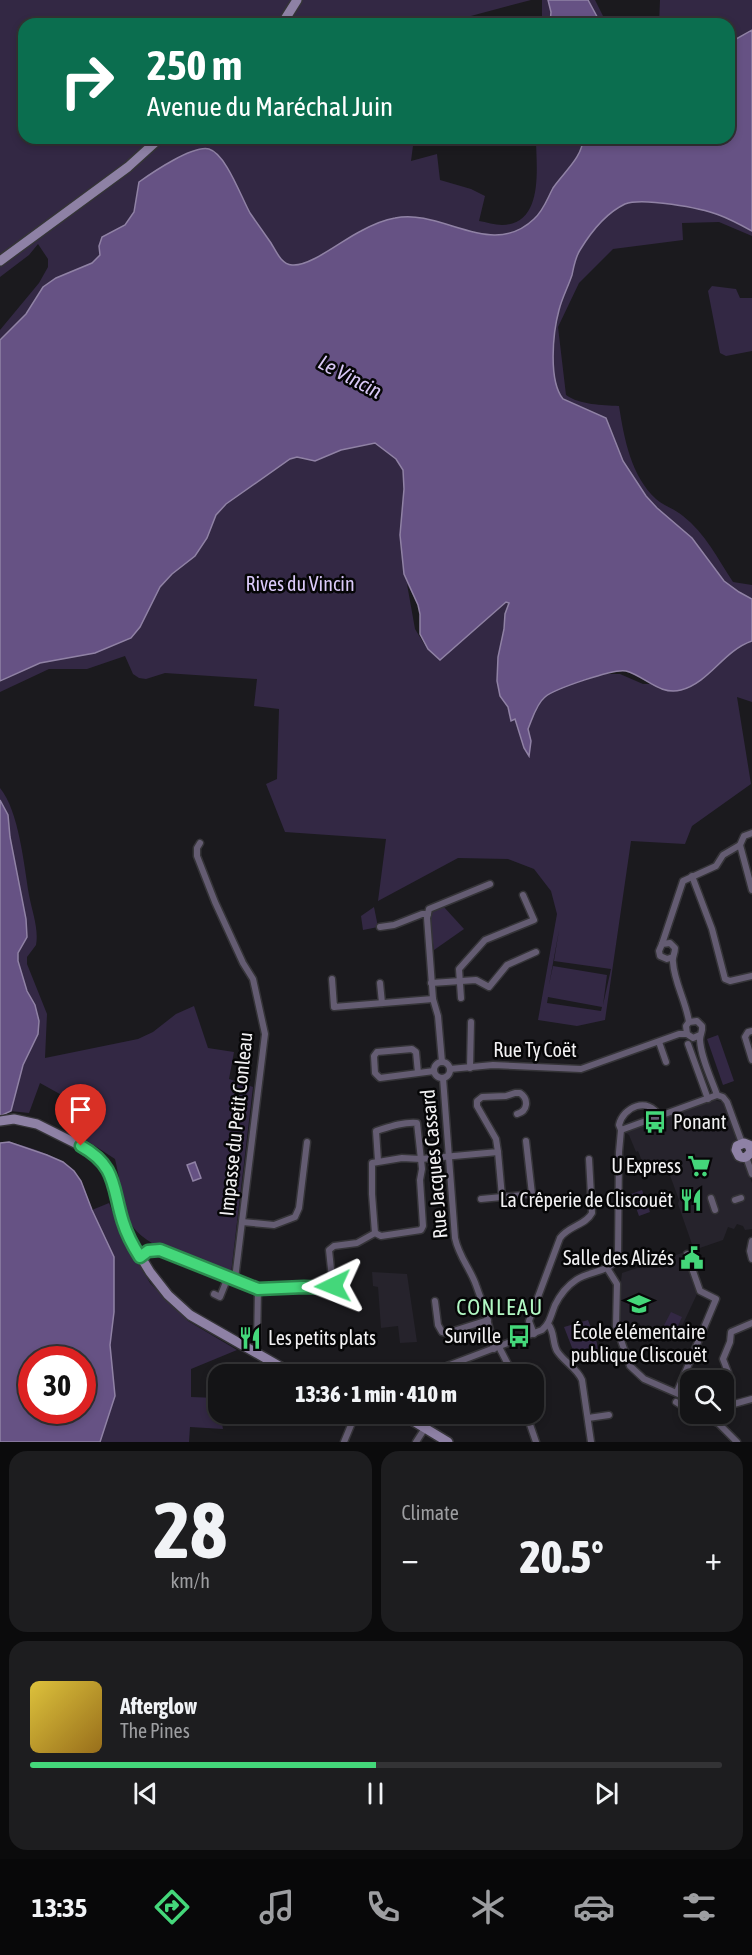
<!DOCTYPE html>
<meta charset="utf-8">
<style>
body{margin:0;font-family:"Asap Condensed",sans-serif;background:#1d1d1f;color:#f1f3f6;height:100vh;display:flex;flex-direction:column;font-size:22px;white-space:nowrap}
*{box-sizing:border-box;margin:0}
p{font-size:20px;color:#9d9ea1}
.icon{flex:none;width:33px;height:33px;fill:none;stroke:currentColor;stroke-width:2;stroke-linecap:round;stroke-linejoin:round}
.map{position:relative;height:1442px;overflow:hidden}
.drawer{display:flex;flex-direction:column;gap:9px;padding:9px;background:#0b0b0c;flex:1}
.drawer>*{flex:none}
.hud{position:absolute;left:18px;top:18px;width:717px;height:126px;border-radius:18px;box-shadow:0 3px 9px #0003,0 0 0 2px #333335;background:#0b6e4f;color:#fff;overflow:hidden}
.controls{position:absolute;left:680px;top:1370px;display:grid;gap:12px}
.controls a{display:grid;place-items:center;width:54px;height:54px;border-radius:12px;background:#141416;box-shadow:0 3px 9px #0003,0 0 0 2px #333335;font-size:30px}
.speed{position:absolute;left:18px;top:1346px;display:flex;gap:12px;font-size:30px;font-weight:700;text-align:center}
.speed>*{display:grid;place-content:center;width:78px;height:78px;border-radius:50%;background:#141416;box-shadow:0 3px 9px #0003,0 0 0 2px #333335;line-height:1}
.speed .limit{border:9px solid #d22;background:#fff;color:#111}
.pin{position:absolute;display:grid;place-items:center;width:51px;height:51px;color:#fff;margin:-62px -26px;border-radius:50% 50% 50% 0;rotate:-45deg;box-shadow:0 0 6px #0007}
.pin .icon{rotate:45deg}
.me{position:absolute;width:66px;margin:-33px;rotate:268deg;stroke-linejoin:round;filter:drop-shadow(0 0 4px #0008)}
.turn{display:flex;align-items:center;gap:21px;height:126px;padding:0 30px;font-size:27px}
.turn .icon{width:78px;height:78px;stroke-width:2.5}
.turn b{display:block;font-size:42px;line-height:51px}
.big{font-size:45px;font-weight:800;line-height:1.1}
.drawer .widget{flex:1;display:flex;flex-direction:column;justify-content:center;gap:9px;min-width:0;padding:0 21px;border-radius:18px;background:#1d1d1f}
.drawer .dial{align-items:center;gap:0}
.dial b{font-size:78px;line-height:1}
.song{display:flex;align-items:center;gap:18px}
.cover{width:72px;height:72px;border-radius:9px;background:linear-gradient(135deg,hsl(50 70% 55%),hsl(40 70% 35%))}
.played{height:6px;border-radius:3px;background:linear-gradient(90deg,#44d77a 50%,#333335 50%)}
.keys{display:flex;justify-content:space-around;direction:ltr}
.heat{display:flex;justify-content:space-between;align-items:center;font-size:33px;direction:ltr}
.drawer .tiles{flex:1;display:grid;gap:9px;grid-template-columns:1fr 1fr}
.widget:last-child{grid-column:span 2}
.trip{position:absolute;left:208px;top:1364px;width:336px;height:60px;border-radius:18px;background:#141416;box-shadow:0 3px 9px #0003,0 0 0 2px #333335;font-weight:800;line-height:60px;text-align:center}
.menu{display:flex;height:96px;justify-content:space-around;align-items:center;background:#080809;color:#9d9ea1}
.menu .icon{width:42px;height:42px}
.menu .active{color:#44d77a}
.menu b{font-size:27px;color:#f1f3f6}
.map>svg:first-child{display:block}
.built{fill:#26232c}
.green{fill:#332844;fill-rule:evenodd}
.water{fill:#665284;stroke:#9082a5;stroke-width:1.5;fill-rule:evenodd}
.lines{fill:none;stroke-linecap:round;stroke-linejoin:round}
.street-casing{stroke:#353438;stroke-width:9}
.secondary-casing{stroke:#353438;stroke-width:12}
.street{stroke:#645c72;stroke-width:6}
.secondary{stroke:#8e81a5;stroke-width:9}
.route-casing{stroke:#2c8c4f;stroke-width:15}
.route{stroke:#44d77a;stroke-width:10}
.labels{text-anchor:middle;stroke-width:5;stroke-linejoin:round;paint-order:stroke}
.park-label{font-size:20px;fill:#dbcaf9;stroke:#060607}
.street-label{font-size:20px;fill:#f2f1f3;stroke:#060607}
.poi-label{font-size:20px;fill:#f2f1f3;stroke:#060607;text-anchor:end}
.water-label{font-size:21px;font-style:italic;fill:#dac9f7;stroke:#060607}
.quarter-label{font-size:22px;letter-spacing:1.5px;fill:#b2f8c4;stroke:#060607}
</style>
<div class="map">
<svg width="752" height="1442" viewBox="0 0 752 1442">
<rect width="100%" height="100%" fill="#1b1a1e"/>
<g class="built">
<polygon points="715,1100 724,1103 738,1140 732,1150 736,1160 746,1166 752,1183 752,1229 745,1230 743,1226 737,1224 734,1229 728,1227 723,1240 694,1250 678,1204 679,1200 664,1159 644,1166 638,1151 636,1152 629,1135 624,1132"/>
<polygon points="682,1253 697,1294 675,1341 659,1333 643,1334 639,1323 620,1330 620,1289 622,1273"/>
<polygon points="372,1272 407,1274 417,1342 400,1343 398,1326 381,1328 378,1287 373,1286"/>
</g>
<g class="green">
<path d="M0,0h531l-64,17 -34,2 -1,5h-408v114h390l-3,23 26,-7 3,26 31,9 14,7 -6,25c7,1 16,4 23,4 43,-1 34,-59 34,-87h193v-114h-70l1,-24h92v236l-33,-14 -37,1 1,17 -70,9 -34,34 -21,44 8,68c14,10 36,10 53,11 5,32 12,70 37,93 8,7 19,10 27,17 22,17 35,43 50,66l19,3v20l-188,-16 -34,-358 -530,324v-225l39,-47 9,-16v-8l-10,-15 -9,11 -29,22z"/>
<polygon points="542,0 595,0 607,24 542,24"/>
<polygon points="712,286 736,289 740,298 752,298 752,351 726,356 720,353 708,291"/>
<path d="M365,432l387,205v65l-15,-5 14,87 -59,42 -7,18 -54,-3 -26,179 -28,6 -39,-6 19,-106 -6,-23 -17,-22 -26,-10 -50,-1 -80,43 8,-62 -101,-7 -19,-48 11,-5 2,-70 -25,-3 3,-27 -92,-6 -19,6 -7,-1 -6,-4 -8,-18 -38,13h-38l-49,23v-10l16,-9 -16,8 172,-228zM407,584l11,21 2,9v20l6,13 -11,-18zM625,670l26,14h-8l-23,-10h-15l9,-3zM559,930l-5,31 57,8 -8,36 4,-30 -54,-9 -4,19zM548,997l54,10 -1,4 -54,-8z"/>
<path d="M0,788c19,23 24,77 29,107 3,16 10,34 7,50l-9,12v7l20,50 -2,44 93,-19 15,-7 23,-18 18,-8 14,42 26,4 -5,27 24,8 -22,186c-29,-10 -87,-23 -101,-51 -6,-14 -11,-47 -15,-63l-29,-19 10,-26 -56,-31 -11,30 -19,-2 -10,5z"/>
<polygon points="443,906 464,929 434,950 429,914"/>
<polygon points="374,907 378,927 363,930 361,916"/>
<polygon points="718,1035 734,1081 723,1085 707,1039"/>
<path d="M9,1142c16,3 54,16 65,29 9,10 13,26 18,39l17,-7 13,32 28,48 38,38 49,29 -46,19v28l26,1 6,31 -33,-2 -1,15h-189v-299zM32,1359h50v51h-50z"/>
<polygon points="642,1190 650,1212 639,1216 631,1194"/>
<polygon points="671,1312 682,1317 673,1337 661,1331"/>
<polygon points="588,1320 597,1343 598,1354 578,1363 564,1327"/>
</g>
<g class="water">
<polygon points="548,0 588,0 601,24 550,24 551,12"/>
<path d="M752,30v201c-11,-6 -22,-12 -33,-16 -18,-7 -77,-18 -94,-11 -19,9 -34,28 -45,46 -5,8 -6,16 -8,25 -4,12 -10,23 -13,35 -6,22 -11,70 4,89l43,19 17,43 23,35 11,12 35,30 32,43 15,11 13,7v42c-29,10 -42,41 -71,49 -21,6 -36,-14 -55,-19 -11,-3 -72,18 -81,26 -9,7 -13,23 -17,32l3,12 -2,15 -5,-8 -9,-29 -4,2 -3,-14 -8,-11 -3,-15 1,-24 6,-28 1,-15 4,-11 -3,-1 -66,58 -12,-11 -8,-15v-20l-2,-9 -14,-31 -4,-39 4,-46 -1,-19 -7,-11 -21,-16 -34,7 -26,11 -18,-4 -7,2 -64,45 -10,11 -9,23 -12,18 -23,18 -12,13 -20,40 -9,11 -36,15 -55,10 -40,18v-341l26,-26 17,-27 13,-9 36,-15 8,-8 -1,-9 3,-9 23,-12 9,-13 5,-30c14,-10 54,-37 70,-33 17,5 32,48 41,64 7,10 14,20 21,30 5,8 10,21 21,22 18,2 52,-26 69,-34 11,-6 22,-11 34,-13 47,-10 96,42 139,1 10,-9 13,-20 19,-31 10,-15 30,-31 30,-50h146v-95z"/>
<polygon points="0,800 8,815 10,837 26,919 27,937 18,953 18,961 27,991 35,1005 39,1021 38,1034 23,1065 11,1111 0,1116"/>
<path d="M9,1142l38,13 16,7 11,9 7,10 11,29 22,47v55l-4,33 5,51 -15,46h-100v-299zM32,1359h50v51h-50z"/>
<polygon points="195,1162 201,1178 193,1181 187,1165"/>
</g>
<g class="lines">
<g class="street-casing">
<g id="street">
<polyline points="200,843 197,848 197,856 215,902 243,963 253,979 265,1034 235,1279"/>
<polyline points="740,845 752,890"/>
<polyline points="692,876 712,929 725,979 730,981 752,976"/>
<polyline points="380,927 394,925 422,914 428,914"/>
<polyline points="662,944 683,881 716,866 723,855 740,845 744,836 752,833"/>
<path d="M673,957l-6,2 -7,-3 -1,-5 3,-7 8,-1 5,5c0,6 -3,9 -2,14 1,20 13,39 16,60"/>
<polyline points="332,979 334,1007 433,999"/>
<polyline points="380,983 382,1003"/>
<polyline points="431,983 476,980 489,987 507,965 536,952"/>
<polyline points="461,998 459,969 485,940 534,920 523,895"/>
<polyline points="752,1031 748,1032 745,1037 752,1060"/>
<path d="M700,1035l-7,3 -6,-4 -1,-8 3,-4 8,-1 5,5c1,6 -2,8 -2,14 1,18 11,38 17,55l6,2 4,5 15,41"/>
<polyline points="659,1042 666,1062"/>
<polyline points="688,1044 708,1099"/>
<polyline points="442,1062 438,1016 433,999 427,918 429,909 490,884"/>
<circle cx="442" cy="1070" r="8"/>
<polyline points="470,1068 471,1022"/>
<polyline points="450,1069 493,1065 581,1069 679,1034 687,1034"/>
<polyline points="418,1073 416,1052 412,1049 377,1052 374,1056 375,1073 380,1078 434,1071"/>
<path d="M443,1078l12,160c4,19 15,30 21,47 8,21 14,42 18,64"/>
<path d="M621,1130l-2,-5c4,-18 29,-29 40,-9"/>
<polyline points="498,1152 502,1197 532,1194 526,1141"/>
<polyline points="746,1157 752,1174"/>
<polyline points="711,1198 715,1210"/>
<polyline points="481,1199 502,1197"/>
<polyline points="735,1200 741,1198"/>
<polyline points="242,1222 274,1225 295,1217 299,1208 307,1142"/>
<path d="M375,1233l6,3 40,-6 2,-4 -3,-46 2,-11 -5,-46c-15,-1 -28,4 -41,8l2,30"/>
<polyline points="752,1241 750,1251 752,1259"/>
<path d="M140,1257l8,-6 13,-1 97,39 75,-1 -4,-38 5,-4 23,-3 18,-10 -3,-39v-31l30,-5 19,1 77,-7 -2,-13 -19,-33v-5l5,-4 24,-1 9,-3h5c9,6 8,18 -3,21"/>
<polyline points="607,1268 617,1284 616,1326 630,1366 644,1379 690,1399"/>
<polyline points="214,1294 220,1297 228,1277"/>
<polyline points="435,1301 438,1325 442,1332 447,1333 488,1320"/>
<path d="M548,1324c7,8 4,18 9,27 7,11 20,17 25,29l9,62"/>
<path d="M534,1334l-5,-13 31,-83c8,-12 26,-13 32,-25l-3,-54"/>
<polyline points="499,1347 513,1374"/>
<polyline points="253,1352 257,1344 258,1289"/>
<polyline points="230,1372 230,1374"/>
<polyline points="728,1372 723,1359 730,1342 731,1332 752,1323"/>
<path d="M426,1374l116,-44c8,-7 9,-15 13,-25 5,-10 12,-19 21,-25 14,-10 39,-7 42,-27l1,-101 2,-22 96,-35"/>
<polyline points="677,1392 716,1299 700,1291 687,1254"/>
<polyline points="676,1402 690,1411"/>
<polyline points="723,1407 752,1399"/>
<polyline points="526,1413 536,1442"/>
<polyline points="694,1413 718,1423 737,1442"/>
<polyline points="588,1418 609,1415"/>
<polyline points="344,1442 356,1413"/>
<polyline points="416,1442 425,1428"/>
</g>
</g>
<g class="secondary-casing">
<g id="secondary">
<polyline points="282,24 297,0"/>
<polyline points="0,261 128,167 160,138"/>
<polyline points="0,1121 14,1119 37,1124 81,1146 100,1158 111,1177 127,1234 150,1272 168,1295 190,1315 293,1374"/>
<path d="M751,1151l-2,-6 -5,-2 -7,3 -1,4 3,6c7,4 9,-1 13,-5"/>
<polyline points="400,1413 448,1442"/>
</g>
</g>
<use href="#street" class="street"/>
<use href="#secondary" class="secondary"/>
</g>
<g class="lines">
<g class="route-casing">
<path id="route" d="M81,1146c36,20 31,41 42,76 4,13 10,24 17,35l8,-6 12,-1 98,39 46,-2 28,1 1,-2"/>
</g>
<use href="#route" class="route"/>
</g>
<defs>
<g id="bus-bare" transform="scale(1.8)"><path d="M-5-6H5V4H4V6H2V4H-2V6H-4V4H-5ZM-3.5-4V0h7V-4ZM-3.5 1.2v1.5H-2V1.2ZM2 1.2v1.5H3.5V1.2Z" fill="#44d77a" stroke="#060607" stroke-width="2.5" paint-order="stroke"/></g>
<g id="supermarket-bare" transform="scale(1.8)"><path d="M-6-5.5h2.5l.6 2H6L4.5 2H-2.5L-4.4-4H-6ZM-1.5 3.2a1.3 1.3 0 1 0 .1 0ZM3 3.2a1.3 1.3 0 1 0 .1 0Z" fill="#44d77a" stroke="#060607" stroke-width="2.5" paint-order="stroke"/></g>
<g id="restaurant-bare" transform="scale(1.8)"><path d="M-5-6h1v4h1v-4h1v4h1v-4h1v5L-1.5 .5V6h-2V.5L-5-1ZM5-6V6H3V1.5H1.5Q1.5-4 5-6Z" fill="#44d77a" stroke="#060607" stroke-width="2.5" paint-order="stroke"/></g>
<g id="civic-bare" transform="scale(1.8)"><path d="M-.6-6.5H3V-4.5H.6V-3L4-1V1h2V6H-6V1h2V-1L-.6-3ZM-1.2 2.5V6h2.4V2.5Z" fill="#44d77a" stroke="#060607" stroke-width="2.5" paint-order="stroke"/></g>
<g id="school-bare" transform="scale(1.8)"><path d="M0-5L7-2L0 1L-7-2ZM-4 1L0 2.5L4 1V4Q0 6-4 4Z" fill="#44d77a" stroke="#060607" stroke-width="2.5" paint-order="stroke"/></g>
</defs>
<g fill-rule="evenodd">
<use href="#bus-bare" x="655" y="1122"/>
<use href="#supermarket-bare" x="699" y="1166"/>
<use href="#restaurant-bare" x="691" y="1200"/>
<use href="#civic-bare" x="692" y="1258"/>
<use href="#school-bare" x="639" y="1304"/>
<use href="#bus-bare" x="519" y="1336"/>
<use href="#restaurant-bare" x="250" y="1338"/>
</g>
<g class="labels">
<g class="park-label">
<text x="300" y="591">Rives du Vincin</text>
</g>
<g class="street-label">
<text x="535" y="1057">Rue Ty Coët</text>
<text transform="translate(236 1124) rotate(-84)" y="7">Impasse du Petit Conleau</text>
<text transform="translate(434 1164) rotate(-95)" y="7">Rue Jacques Cassard</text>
</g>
<g class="poi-label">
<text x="673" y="1129" text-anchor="start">Ponant</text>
<text x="681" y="1173">U Express</text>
<text x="673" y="1207">La Crêperie de Cliscouët</text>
<text x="674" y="1265">Salle des Alizés</text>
<text x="639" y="1339" text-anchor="middle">École élémentaire<tspan x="639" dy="23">publique Cliscouët</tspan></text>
<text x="501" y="1343">Surville</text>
<text x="268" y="1345" text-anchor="start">Les petits plats</text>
</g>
<g class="water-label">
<text transform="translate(350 377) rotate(28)" y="7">Le Vincin</text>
</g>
<g class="quarter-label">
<text x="500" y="1315">CONLEAU</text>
</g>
</g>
</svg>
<div class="controls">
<a><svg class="icon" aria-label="search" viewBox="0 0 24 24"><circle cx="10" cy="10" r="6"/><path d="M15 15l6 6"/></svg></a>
</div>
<div class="speed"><div class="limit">30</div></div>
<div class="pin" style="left:81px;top:1146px;background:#d93025"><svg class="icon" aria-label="arrive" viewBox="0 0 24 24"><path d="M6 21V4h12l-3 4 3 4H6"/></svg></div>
<svg class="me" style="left:333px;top:1286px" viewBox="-20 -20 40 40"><path d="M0-17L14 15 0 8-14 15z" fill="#44d77a" stroke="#fff" stroke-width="4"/></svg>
<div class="trip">13:36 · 1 min · 410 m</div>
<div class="hud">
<div class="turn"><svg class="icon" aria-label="right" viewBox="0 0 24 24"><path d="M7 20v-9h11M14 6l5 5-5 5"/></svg><div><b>250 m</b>Avenue du Maréchal Juin</div></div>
</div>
</div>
<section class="drawer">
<div class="tiles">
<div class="widget dial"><b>28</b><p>km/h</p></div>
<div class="widget"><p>Climate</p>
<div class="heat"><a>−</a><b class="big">20.5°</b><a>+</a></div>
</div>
<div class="widget">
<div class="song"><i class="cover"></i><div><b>Afterglow</b><p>The Pines</p></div></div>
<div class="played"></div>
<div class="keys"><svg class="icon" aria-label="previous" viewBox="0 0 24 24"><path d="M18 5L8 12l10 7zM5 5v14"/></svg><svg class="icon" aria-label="pause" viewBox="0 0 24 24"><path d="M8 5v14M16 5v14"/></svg><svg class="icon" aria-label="next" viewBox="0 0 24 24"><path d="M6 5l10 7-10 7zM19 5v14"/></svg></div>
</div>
</div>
</section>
<nav class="menu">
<b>13:35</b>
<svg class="icon active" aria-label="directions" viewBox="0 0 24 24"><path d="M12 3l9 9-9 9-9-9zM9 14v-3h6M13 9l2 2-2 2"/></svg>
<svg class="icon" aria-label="music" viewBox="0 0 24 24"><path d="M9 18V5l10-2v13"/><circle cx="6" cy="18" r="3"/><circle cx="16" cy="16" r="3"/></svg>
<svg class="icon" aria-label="phone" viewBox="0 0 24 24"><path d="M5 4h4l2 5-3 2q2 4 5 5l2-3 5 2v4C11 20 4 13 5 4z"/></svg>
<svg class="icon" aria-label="climate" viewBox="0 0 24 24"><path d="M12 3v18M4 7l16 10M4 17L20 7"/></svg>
<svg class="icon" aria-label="car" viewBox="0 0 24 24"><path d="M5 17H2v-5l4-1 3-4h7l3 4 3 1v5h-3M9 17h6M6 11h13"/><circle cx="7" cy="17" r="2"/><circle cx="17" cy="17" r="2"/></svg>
<svg class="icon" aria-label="filters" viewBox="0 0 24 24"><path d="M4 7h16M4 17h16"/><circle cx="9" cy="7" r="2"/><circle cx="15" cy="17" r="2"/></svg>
</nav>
